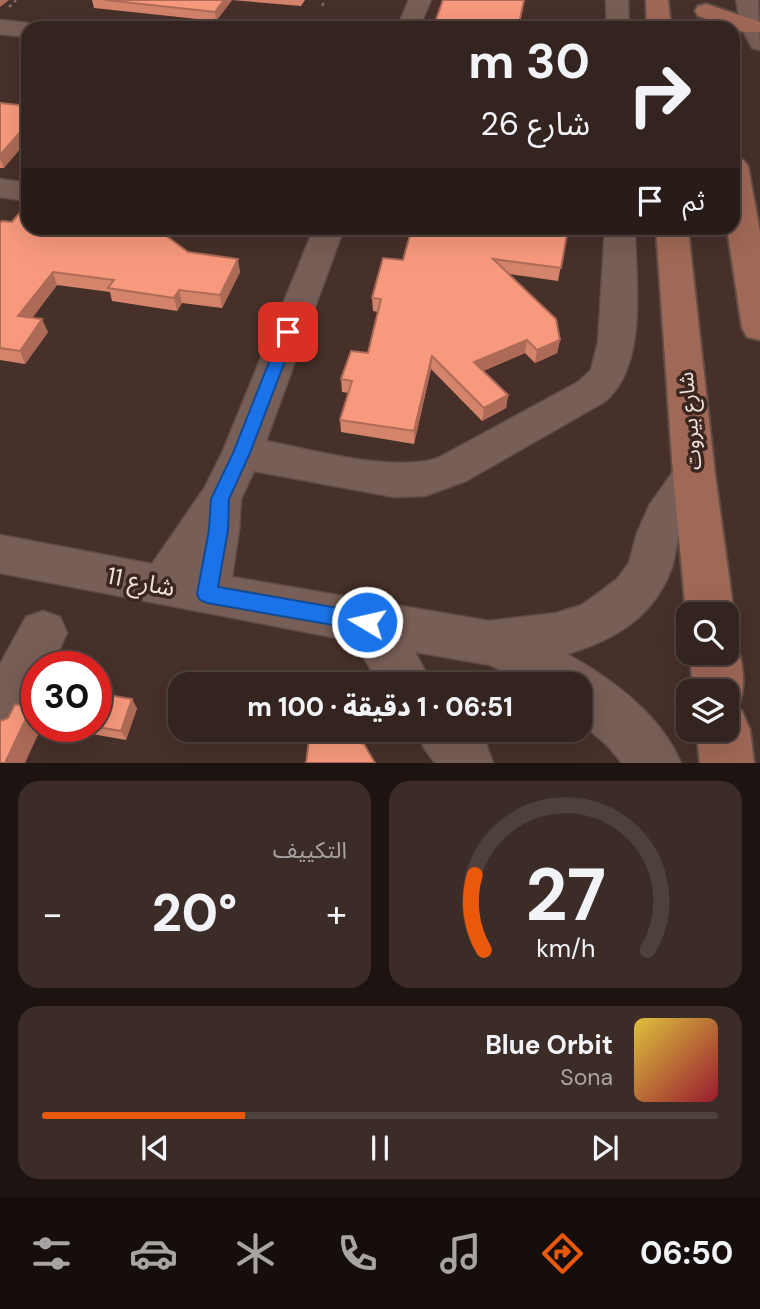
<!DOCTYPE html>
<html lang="ar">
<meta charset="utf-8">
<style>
body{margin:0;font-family:"DM Sans","Noto Sans Arabic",sans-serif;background:#3c2c28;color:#f1f3f6;direction:rtl;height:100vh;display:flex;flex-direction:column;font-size:26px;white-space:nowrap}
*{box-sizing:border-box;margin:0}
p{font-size:23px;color:#a9a4a4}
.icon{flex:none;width:38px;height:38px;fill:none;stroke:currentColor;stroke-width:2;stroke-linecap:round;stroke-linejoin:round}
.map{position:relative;height:763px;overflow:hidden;direction:ltr}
.sheet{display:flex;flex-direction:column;gap:18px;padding:18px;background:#1d1411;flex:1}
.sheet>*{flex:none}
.banner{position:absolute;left:21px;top:21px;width:719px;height:214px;border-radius:21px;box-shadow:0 7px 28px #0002,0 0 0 2px #4e413d;direction:rtl;background:#34241f;color:#f1f3f6;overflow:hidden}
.controls{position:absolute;left:676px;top:602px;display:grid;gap:14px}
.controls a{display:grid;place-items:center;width:63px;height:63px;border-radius:14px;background:#34241f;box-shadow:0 7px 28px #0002,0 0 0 2px #4e413d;font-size:35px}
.speed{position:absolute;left:21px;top:651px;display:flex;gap:14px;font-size:35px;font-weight:700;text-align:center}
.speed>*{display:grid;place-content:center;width:91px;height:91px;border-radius:50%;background:#34241f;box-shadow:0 7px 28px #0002,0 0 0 2px #4e413d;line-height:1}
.speed .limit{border:10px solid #d22;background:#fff;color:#111}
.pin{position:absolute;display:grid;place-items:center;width:60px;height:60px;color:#fff;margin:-30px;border-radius:14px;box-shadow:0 4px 10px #0006}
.me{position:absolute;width:77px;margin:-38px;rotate:279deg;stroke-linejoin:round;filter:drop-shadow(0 0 5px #0008)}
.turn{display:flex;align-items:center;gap:24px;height:147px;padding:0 35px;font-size:32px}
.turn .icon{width:91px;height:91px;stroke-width:2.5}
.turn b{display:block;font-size:49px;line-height:60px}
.then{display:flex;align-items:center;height:66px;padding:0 35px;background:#0003;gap:14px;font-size:26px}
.big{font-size:52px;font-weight:800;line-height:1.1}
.sheet .widget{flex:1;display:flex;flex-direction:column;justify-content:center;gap:10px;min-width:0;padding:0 24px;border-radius:21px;background:#3c2c28}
.sheet .dial{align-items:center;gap:0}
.dial svg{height:182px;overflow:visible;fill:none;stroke:#4e413d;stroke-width:7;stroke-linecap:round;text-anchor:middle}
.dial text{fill:#f1f3f6;stroke:none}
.song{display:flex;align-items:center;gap:21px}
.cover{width:84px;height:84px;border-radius:10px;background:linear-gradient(135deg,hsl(50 70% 55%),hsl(350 70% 35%))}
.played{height:7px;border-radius:4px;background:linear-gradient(90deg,#ea580c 30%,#4e413d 30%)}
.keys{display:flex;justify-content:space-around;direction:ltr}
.heat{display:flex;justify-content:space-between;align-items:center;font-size:38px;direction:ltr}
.sheet .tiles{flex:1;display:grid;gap:18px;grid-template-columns:1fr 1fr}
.widget:last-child{grid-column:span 2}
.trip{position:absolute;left:168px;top:672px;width:424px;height:70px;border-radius:21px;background:#34241f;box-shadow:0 7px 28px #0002,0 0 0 2px #4e413d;font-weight:800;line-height:70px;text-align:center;direction:rtl}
.dock{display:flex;height:112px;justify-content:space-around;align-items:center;background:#150e0c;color:#a9a4a4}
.dock .icon{width:49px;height:49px}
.dock .on{color:#ea580c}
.dock b{font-size:32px;color:#f1f3f6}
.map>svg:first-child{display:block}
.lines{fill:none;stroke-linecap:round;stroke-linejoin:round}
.minor-casing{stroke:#5f4d46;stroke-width:3}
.major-casing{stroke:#5f4d46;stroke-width:4}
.path{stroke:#7e6a64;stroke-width:2.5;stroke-dasharray:3.5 3.5;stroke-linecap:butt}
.minor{fill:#775e56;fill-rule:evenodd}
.major{fill:#a06857;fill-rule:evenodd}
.wall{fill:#d4846b}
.shaded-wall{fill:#ad6b57}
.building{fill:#f7997c;stroke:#ad6b57;stroke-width:2}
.route{fill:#1a73e8;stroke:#114b97;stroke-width:2}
.labels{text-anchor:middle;stroke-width:7;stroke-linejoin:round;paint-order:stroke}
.street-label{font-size:21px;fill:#f1e2de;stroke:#3b261f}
.near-street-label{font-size:24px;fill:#f1e2de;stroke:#3b261f}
</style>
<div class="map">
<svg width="760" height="763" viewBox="0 0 760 763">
<rect width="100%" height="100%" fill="#463029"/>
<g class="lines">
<g class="minor-casing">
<g id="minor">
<polygon points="409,0 431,0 419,28 397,28"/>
<polygon points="606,0 628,0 629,28 607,28"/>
<polygon points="736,0 758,0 760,50 752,48 741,27"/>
<polygon points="0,20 28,23 38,28 28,28 28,37 0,34"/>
<polygon points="0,179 28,183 28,201 0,197"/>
<path d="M314,228h30l-78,213c48,9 127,32 172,17l140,-76 13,-12 7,-28 7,-114h30c0,51 14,138 -31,174l-138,79 -41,15 -31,1 -140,-26 -13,28 -2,31 -7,47 257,44 67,-8 26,-8 35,-26 12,-16 8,-30 13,-29 30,-42 14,-4 14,4 6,12c-9,18 -25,32 -32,51 -5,13 -6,28 -10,42 -17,49 -57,73 -105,87 44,24 94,61 114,109h-59l-15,-18 -28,-24v-37h-51l-38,-19 -75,-13 17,32h-52l-27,-43 -353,-68v-38l152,29 53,-77 17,-34z"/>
<polygon points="43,611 60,617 67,633 51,667 37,667 37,694 18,732 0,739 0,664 26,617"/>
<polygon points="416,730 474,730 486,744 493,763 435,763 424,748"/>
</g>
</g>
<g class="major-casing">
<g id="major">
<polygon points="646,0 668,0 671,28 647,28"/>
<polygon points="706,4 760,22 760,32 744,32 698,16 695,11 698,6"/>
<polygon points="733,157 743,160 748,166 760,232 760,340 747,337 742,328 727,228 733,228"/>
<polygon points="656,228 688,228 715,474 734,614 726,630 726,614 688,614 688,618 686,614 673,474"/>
<path d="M726,634l7,2c10,24 15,49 4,73l5,2 8,19 4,33h-54l-4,-33h30v-39h-33l-3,-38h36z"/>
</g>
</g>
<g class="path">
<polyline points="322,6 325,0"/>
<polyline points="9,7 16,0"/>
</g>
<use href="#minor" class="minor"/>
<use href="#major" class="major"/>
</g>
<g class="wall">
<polygon points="92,0 305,0 301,6 232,0 216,21 94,8"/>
<polygon points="0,103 4,168 0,168"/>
<polygon points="0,223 28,228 81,228 80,230 188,252 240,272 222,308 182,303 177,311 112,301 110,292 57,285 32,318 48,332 25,364 0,360"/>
<polygon points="568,228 558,281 509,274 560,340 557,353 535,363 525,353 483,371 508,395 506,408 482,421 431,369 414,444 341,432 340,420 348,393 342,392 341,379 368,353 378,312 373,311 372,298 403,260"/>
<polygon points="137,708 126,740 46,726 96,726"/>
</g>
<g class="shaded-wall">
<polygon points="0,0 9,0 0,7"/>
<polygon points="224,0 232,0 216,21 215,12"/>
<polygon points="28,123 28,140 4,168 0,159 0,155"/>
<polygon points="238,259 240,272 222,308 220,295"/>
<polygon points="53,272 57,285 24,329 18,316"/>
<polygon points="179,290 182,303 177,311 174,298"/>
<polygon points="42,319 48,332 25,364 20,351"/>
<polygon points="527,340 525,353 472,375 474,362"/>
<polygon points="560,340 557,353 535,363 537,350"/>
<polygon points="432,356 431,369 414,444 414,431"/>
<polygon points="508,395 506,408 482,421 484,408"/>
<polygon points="132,699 137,708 126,740 121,731"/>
<polygon points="31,708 37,715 37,726 42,726 25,763 5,763"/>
</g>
<g class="building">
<polygon points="105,0 224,0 215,12"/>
<polygon points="443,0 524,0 518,28 433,28"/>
<polygon points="0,103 28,106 28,123 0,155"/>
<polygon points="28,203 28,228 68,228 122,235 124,231 165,235 188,252 238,259 220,295 179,290 174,298 108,288 114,280 53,272 18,316 42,319 20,351 0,348 0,223 2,221 12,222"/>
<polygon points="412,228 568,228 561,268 493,259 556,319 560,340 537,350 527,340 474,362 508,395 484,408 432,356 414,431 340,420 352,381 341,379 351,351 368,353 381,299 372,298 383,258 403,260"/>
<polygon points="325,673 362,679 361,684 323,684"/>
<polygon points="96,693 132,699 121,731 92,726 96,726"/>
<polygon points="15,704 31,708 5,763 0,763 0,721 8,718"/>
<polygon points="314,730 354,730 352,741 364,744 375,763 306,763 310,733 314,733"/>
</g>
<polygon class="route" points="288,327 296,332 250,453 229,499 228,530 218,587 367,613 374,615 377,622 374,629 367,631 207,603 200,600 197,594 209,530 211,499 233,453 281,332"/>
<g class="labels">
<g class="street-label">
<text transform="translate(690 421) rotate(-95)" y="7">شارع بيروت</text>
</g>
<g class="near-street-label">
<text transform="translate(141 582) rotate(11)" y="8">شارع 11</text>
</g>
</g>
</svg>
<div class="controls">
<a><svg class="icon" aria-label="search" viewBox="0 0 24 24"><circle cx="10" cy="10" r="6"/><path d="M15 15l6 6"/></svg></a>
<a><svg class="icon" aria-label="layers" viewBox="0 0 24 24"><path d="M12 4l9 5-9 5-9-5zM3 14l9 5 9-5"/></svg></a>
</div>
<div class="speed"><div class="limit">30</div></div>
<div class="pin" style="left:288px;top:332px;background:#d93025"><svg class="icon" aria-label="arrive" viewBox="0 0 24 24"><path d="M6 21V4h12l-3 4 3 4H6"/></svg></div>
<svg class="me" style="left:367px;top:622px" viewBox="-20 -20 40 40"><circle r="17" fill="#1a73e8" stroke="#fff" stroke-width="3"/><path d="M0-11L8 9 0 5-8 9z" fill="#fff"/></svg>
<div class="trip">06:51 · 1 دقيقة · 100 m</div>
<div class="banner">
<div class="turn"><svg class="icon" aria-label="right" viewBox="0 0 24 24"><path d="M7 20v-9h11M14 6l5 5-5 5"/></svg><div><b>30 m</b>شارع 26</div></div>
<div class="then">ثم<svg class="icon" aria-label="arrive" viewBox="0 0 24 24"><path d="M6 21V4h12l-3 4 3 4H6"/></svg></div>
</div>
</div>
<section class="sheet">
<div class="tiles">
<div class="widget dial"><svg viewBox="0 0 100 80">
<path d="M14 69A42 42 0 1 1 86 69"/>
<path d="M14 69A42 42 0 0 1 10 36" stroke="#ea580c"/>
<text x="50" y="56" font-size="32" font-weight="700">27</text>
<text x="50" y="72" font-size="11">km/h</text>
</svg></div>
<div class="widget"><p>التكييف</p>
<div class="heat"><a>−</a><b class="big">20°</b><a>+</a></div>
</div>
<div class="widget">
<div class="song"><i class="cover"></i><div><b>Blue Orbit</b><p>Sona</p></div></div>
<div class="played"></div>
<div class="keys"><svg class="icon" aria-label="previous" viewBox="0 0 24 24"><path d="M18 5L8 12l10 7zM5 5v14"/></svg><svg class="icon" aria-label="pause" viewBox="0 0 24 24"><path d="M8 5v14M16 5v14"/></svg><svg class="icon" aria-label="next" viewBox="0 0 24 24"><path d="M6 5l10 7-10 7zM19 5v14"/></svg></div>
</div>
</div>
</section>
<nav class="dock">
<b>06:50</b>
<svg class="icon on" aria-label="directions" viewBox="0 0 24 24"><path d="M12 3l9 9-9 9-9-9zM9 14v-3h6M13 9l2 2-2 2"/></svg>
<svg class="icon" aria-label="music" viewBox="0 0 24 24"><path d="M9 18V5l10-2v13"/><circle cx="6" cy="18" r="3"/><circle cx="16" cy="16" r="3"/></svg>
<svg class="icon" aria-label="phone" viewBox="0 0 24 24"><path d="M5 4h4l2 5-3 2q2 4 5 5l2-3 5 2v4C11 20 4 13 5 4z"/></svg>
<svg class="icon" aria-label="climate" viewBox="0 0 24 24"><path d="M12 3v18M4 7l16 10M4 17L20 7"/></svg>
<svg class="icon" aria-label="car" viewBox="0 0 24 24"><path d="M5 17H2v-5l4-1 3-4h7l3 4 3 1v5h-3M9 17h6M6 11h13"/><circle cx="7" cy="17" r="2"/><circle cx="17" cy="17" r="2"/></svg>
<svg class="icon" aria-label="filters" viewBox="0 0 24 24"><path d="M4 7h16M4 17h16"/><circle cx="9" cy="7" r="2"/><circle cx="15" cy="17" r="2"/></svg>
</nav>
